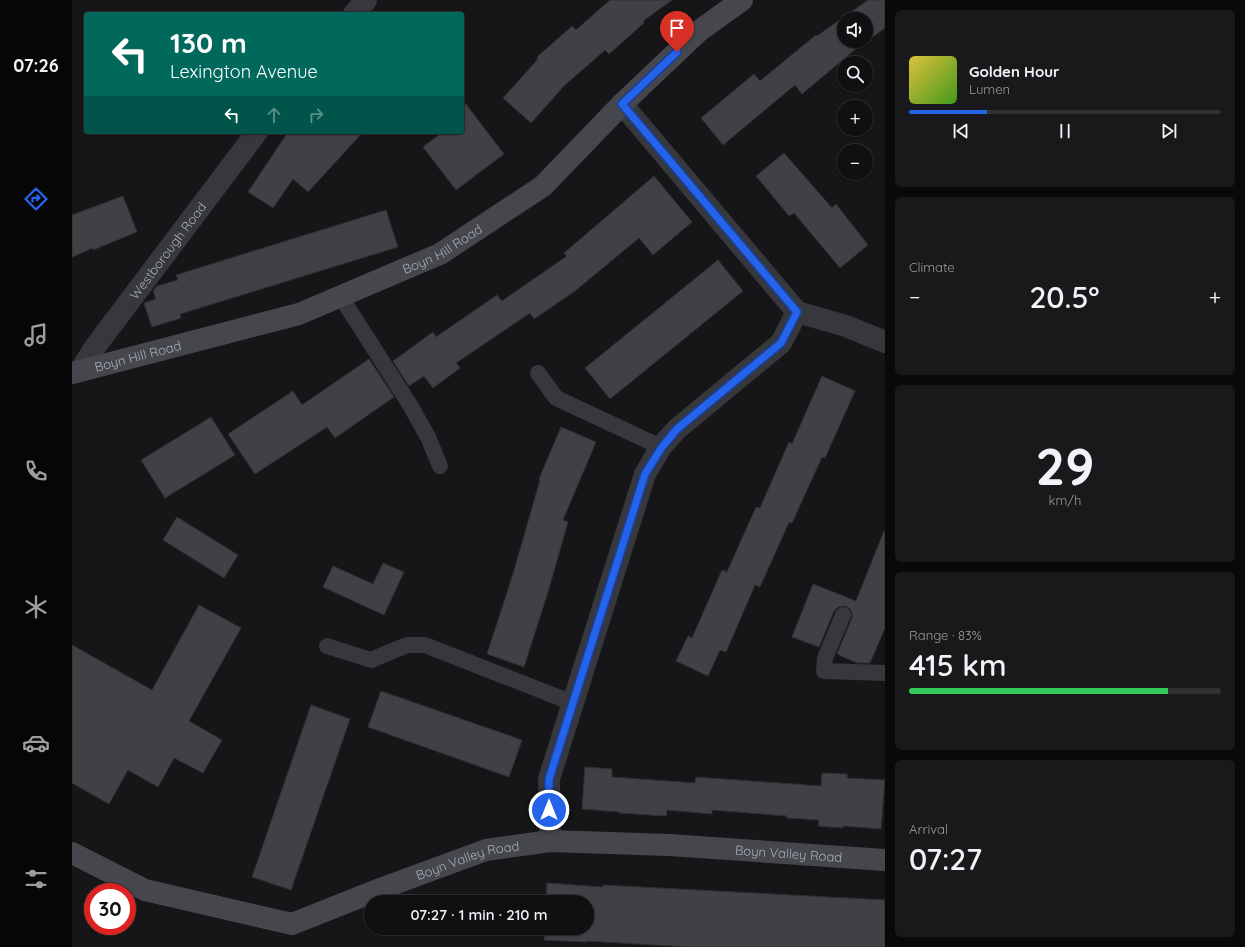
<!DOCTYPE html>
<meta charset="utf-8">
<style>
body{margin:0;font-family:Quicksand,sans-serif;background:#19191b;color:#f1f3f6;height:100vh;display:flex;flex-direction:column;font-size:15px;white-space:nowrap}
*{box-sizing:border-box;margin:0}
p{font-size:13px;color:#9c9d9f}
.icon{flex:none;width:22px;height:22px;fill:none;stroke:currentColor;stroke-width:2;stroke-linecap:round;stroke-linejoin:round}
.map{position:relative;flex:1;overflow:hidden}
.drawer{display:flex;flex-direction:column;gap:10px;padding:10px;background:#09090a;width:360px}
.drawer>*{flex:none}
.guide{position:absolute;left:12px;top:12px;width:380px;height:122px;border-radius:4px;box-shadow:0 1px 3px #0004,0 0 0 1px #303032;background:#00695c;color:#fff;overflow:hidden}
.fabs{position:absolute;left:765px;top:12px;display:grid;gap:8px}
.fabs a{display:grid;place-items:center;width:36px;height:36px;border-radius:50%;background:#101012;box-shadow:0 1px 3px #0004,0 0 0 1px #303032;font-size:20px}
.speed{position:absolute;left:12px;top:883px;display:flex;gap:8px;font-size:20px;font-weight:700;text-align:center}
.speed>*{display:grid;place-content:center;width:52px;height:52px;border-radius:50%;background:#101012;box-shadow:0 1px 3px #0004,0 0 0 1px #303032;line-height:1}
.speed .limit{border:6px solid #d22;background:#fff;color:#111}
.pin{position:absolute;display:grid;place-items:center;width:34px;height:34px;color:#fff;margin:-41px -17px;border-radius:50% 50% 50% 0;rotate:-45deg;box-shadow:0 0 4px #0007}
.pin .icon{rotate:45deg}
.me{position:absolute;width:44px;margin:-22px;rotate:0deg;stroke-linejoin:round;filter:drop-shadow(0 0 3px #0008)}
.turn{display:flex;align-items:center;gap:14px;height:84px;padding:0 20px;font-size:18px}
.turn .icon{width:52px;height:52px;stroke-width:2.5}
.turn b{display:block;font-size:28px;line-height:34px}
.lanes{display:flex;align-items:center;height:38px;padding:0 20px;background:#0003;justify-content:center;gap:20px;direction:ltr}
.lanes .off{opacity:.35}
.big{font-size:30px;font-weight:600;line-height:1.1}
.drawer .tile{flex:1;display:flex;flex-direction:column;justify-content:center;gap:6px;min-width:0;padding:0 14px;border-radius:6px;background:#19191b}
.drawer .dial{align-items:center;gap:0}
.dial b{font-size:52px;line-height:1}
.song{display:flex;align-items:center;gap:12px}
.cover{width:48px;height:48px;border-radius:6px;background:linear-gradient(135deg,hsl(50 70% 55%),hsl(100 70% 35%))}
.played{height:4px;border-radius:2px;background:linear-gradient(90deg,#2563eb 25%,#303032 25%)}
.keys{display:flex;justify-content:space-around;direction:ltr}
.heat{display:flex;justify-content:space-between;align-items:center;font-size:22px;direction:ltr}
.charge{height:6px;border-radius:3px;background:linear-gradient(90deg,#34c759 83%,#303032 0)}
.trip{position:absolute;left:292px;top:895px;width:230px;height:40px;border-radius:20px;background:#101012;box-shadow:0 1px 3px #0004,0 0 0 1px #303032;font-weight:600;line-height:40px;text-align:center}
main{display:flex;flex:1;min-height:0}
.tab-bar{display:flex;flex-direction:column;width:72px;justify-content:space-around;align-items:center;background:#060607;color:#9c9d9f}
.tab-bar .icon{width:28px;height:28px}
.tab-bar .on{color:#2563eb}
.tab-bar b{font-size:18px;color:#f1f3f6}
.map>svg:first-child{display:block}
.building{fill:#404145;stroke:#303034;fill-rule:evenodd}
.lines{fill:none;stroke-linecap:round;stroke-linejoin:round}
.lane{stroke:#37383d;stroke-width:16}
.street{stroke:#37383d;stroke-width:22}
.secondary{stroke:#45474d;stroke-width:22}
.route-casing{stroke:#184099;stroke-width:10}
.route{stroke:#2563eb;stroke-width:7}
.labels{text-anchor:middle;stroke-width:3;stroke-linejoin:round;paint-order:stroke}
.street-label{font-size:13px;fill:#a8adb8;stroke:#111113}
</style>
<main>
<nav class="tab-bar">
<b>07:26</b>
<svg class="icon on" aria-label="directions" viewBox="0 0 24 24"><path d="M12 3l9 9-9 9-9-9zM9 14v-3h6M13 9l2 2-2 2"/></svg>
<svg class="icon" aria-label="music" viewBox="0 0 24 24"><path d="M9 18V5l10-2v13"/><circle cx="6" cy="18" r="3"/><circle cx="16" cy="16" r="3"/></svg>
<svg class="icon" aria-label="phone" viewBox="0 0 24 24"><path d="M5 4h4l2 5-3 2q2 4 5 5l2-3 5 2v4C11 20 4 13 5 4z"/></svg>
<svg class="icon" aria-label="climate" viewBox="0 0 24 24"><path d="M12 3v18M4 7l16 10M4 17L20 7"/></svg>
<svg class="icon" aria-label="car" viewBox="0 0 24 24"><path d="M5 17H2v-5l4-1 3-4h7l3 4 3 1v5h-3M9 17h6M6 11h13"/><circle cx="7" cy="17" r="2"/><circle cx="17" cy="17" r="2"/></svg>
<svg class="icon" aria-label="filters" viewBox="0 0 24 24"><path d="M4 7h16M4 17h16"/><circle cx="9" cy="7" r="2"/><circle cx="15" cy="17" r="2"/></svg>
</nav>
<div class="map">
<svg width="813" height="947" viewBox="0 0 813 947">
<rect width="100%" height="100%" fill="#161618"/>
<g class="building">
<polygon points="538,0 600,0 571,21 572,23 537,54 533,50 509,71 492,86 459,123 431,98 466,59 465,57 500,26 504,30"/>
<path d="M796,0h17v28l-28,20 -55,46 -7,-9 -72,60 -22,-27 53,-44 6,7 56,-46 1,1zM772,19h22v22h-22z"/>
<polygon points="390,99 432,154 384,190 351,147 371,132 390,132"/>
<polygon points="216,132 291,132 236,192 221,179 201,208 176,192"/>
<polygon points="712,153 760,208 764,204 796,245 768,268 722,213 717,216 684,176"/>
<polygon points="582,176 620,222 581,255 567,238 503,291 462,319 458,313 384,363 388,368 361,388 352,376 337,386 321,361 361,332 364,337 425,295 430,301 495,256 492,253"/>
<polygon points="51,196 65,232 21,250 21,248 0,257 0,215"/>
<polygon points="314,210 326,247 108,314 109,318 80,327 72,303 84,299 81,291 85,286 106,280 104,275"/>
<polygon points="646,260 671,291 538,399 513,368"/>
<polygon points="297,359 322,397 263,438 255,427 183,474 156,434 221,391 230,405"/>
<polygon points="750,376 783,391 753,458 750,457 720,523 717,522 688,587 683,585 654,652 648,650 636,676 604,661 616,636 620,638 650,570 655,572 684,507 688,508 717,442 720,444"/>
<polygon points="139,417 163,455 93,498 69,460"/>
<polygon points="489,427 524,442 491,520 496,522 476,592 452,667 415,654 441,574 468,480 467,479"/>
<polygon points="105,517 166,555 152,578 91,540"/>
<polygon points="812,531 813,531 813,628 798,663 785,663 765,654 780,618 780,614 779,610 774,606 770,606 766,607 762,611 747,647 720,637 741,584 784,601"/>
<polygon points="311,563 332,572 312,615 251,587 261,566 301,584"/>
<polygon points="127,605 169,628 117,721 150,740 131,773 102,758 86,787 56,770 37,804 0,783 0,645 80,690"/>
<polygon points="309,691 450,740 437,777 296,727"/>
<polygon points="239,705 278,719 219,890 180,877"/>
<polygon points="513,767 540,769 540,777 623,783 624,777 749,786 750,773 775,774 775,778 813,780 809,829 771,826 771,828 746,826 747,820 715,818 715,816 640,810 640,814 595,810 594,816 547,813 547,812 510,809"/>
<polygon points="475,883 531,887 531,885 813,900 813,947 617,947 515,941 515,942 472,940 473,928 515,928 515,902 474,902"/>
</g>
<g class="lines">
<g class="lane">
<polyline points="269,297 338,405 356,437 368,466"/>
<polyline points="466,373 484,398 589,447"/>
<polyline points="771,615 753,658 752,671 813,673"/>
<polyline points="255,646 299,660 335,645 353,645 501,703"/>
</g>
<g class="street">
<polyline points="282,14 294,0"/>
<polyline points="550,104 725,312 774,326 813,342"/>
<path id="s1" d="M8,371l15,-24 162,-215"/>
<polyline points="478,841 477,779 573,474 589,447 605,429 709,343 725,312"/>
</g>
<g class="secondary">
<path id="s2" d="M0,373l227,-59 141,-60 103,-68 79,-82 77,-73 43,-31"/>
<path id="s3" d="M0,853l73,37 147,34 88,-35 106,-39 64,-9 119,4 216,15"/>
</g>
</g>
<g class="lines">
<g class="route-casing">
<polyline id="route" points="477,810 477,779 573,474 590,447 605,429 709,343 725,312 550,104 605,52"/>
</g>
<use href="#route" class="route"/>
</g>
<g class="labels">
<g class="street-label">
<text dy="5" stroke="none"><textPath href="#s2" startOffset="392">Boyn Hill Road</textPath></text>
<text dy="5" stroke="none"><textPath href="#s1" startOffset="149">Westborough Road</textPath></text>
<text dy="5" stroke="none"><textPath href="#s2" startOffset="68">Boyn Hill Road</textPath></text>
<text dy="5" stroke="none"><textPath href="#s3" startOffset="744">Boyn Valley Road</textPath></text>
<text dy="5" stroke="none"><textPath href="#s3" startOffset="420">Boyn Valley Road</textPath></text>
</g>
</g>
</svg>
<div class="fabs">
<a><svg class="icon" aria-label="sound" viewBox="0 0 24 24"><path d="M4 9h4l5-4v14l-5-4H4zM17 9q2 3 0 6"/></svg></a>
<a><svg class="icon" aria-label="search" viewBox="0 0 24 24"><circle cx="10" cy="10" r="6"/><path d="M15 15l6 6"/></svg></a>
<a>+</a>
<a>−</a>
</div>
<div class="speed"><div class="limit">30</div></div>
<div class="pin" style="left:605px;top:52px;background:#d93025"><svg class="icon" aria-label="arrive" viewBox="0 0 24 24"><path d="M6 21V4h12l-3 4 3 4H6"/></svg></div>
<svg class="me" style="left:477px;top:810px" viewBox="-20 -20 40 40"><circle r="17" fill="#2563eb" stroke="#fff" stroke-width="3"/><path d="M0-11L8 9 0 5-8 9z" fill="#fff"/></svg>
<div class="trip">07:27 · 1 min · 210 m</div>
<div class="guide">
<div class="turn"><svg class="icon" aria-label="left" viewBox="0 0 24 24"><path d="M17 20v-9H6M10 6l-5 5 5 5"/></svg><div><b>130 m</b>Lexington Avenue</div></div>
<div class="lanes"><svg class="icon" aria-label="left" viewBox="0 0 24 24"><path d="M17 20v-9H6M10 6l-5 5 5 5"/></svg><svg class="icon off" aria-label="ahead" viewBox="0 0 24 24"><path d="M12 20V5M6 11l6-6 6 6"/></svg><svg class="icon off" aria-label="right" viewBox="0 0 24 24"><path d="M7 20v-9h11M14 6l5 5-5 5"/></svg></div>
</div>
</div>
<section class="drawer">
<div class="tile">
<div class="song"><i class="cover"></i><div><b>Golden Hour</b><p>Lumen</p></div></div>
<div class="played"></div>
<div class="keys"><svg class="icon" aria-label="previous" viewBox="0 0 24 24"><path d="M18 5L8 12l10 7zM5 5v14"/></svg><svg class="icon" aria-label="pause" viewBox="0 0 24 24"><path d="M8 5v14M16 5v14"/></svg><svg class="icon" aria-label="next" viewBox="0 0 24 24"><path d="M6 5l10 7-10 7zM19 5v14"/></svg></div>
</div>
<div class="tile"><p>Climate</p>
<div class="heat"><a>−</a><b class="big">20.5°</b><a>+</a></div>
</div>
<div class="tile dial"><b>29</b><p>km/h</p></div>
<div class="tile"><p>Range · 83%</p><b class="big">415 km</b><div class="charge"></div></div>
<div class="tile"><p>Arrival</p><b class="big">07:27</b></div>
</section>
</main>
